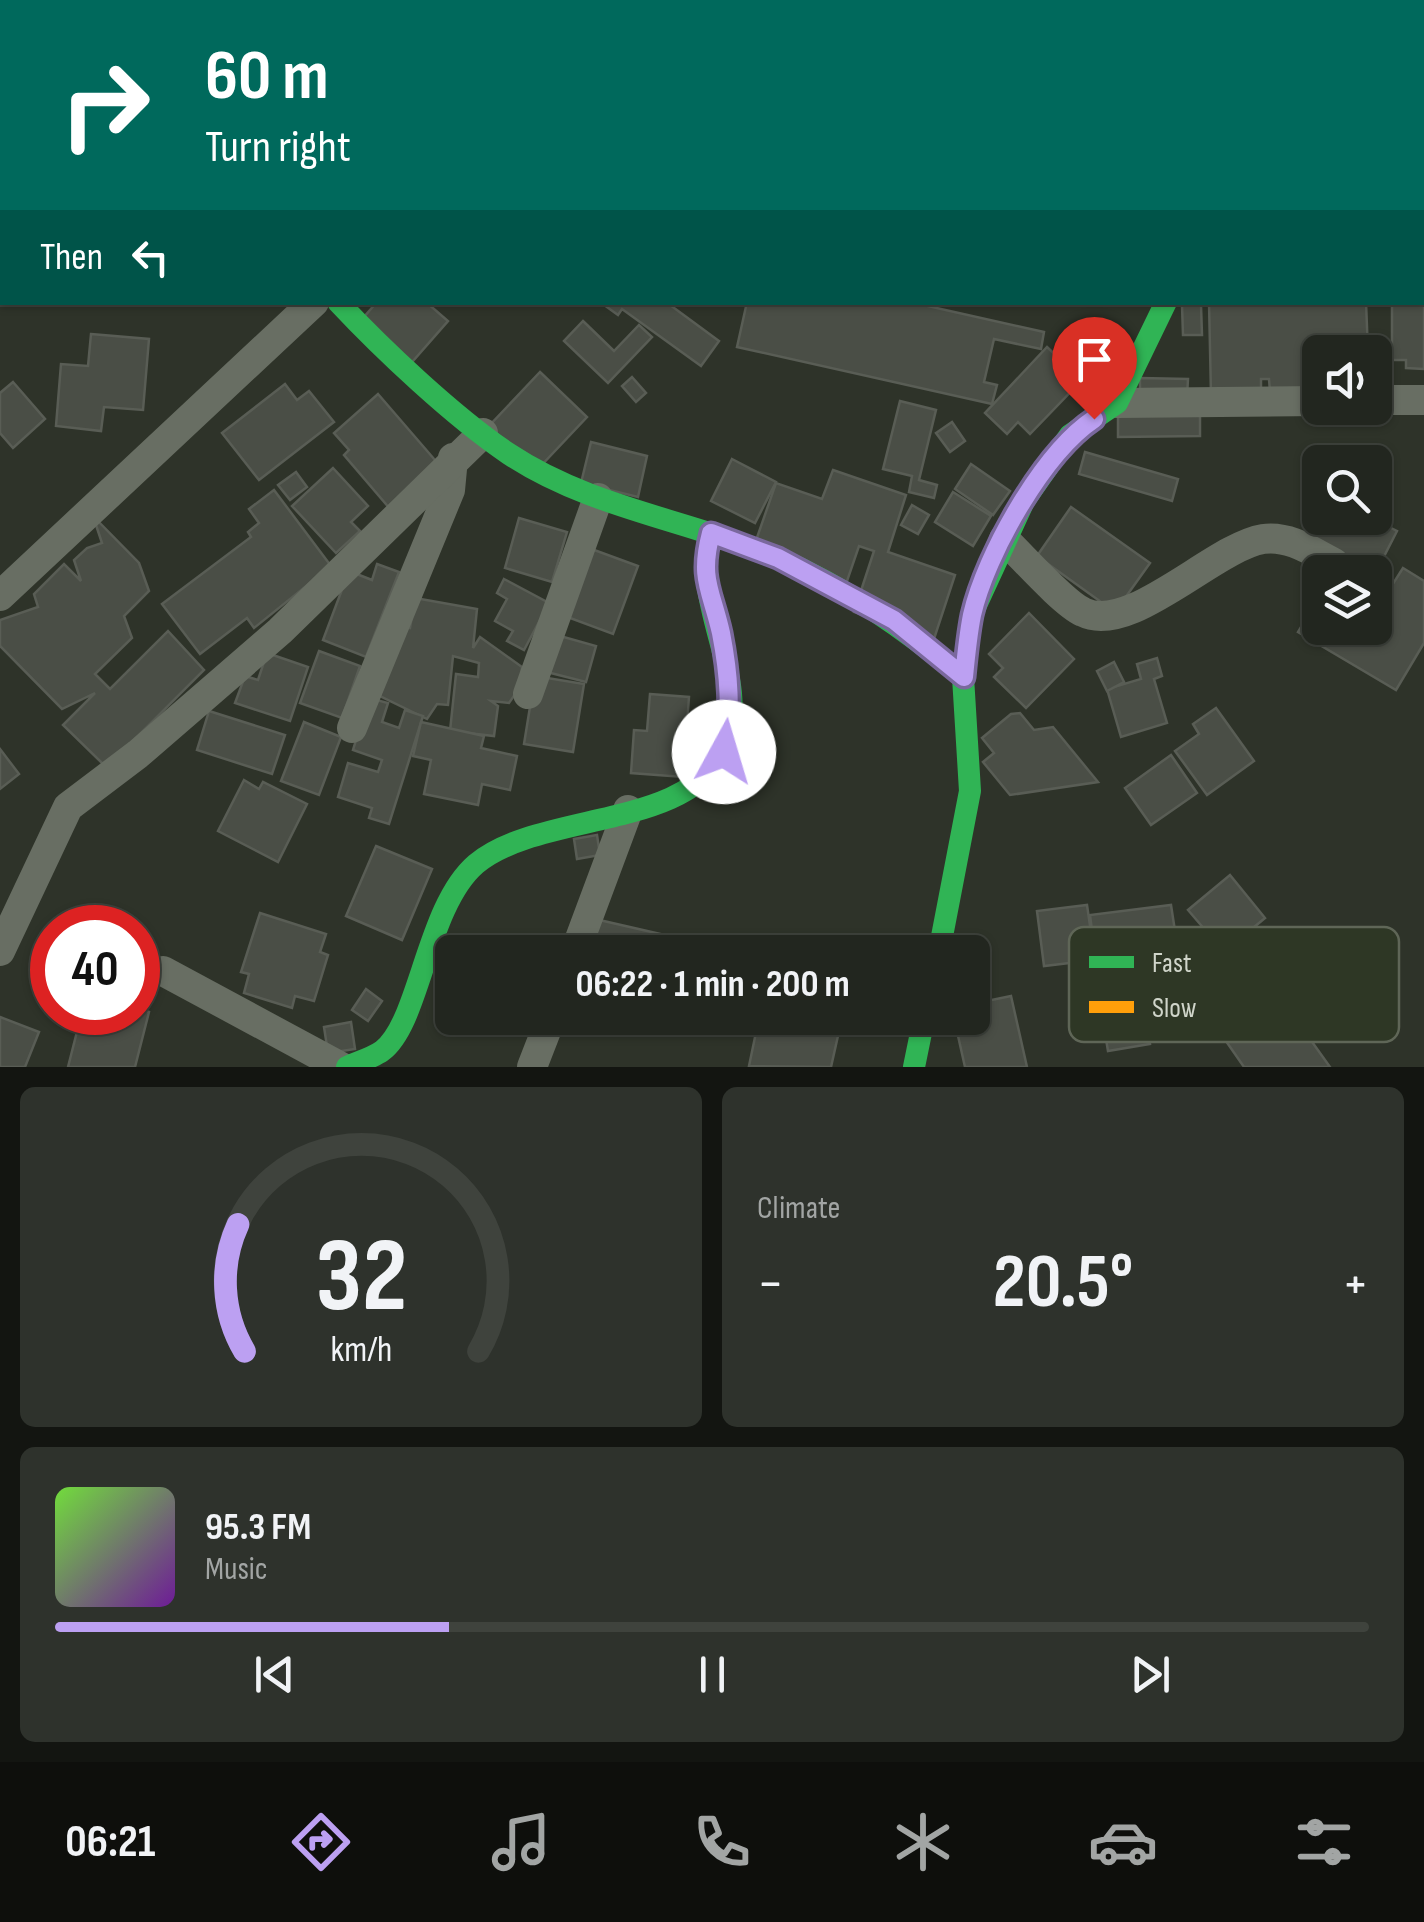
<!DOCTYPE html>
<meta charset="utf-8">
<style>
body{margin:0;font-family:"Sofia Sans Condensed",sans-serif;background:#2e322c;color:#f1f3f6;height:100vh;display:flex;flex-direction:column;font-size:38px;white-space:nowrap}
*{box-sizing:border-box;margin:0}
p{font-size:32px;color:#a2a5a4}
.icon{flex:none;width:55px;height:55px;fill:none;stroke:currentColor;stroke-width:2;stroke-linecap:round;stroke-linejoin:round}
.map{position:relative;height:1067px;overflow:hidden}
.drawer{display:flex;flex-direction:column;gap:20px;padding:20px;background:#131511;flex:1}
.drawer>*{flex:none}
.hud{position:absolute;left:0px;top:0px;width:1425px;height:305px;box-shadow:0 2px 8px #0004,0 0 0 2px #3f433d;background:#00695c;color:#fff;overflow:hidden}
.tools{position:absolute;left:1302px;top:335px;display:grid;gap:20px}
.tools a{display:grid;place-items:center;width:90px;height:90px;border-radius:15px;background:#22261f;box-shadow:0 2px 8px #0004,0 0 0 2px #3f433d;font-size:50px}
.speed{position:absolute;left:30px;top:905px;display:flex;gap:20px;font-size:50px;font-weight:700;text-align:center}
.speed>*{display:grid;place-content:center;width:130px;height:130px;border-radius:50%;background:#22261f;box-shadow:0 2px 8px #0004,0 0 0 2px #3f433d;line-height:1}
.speed .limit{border:15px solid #d22;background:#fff;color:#111}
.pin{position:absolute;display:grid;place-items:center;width:85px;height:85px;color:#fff;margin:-102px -42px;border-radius:50% 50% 50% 0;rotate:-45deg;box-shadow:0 0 10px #0007}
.pin .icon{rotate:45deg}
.me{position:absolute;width:110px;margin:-55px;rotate:6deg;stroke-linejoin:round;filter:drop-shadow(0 0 8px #0008)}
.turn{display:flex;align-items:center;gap:35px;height:210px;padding:0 40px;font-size:45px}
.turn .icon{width:130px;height:130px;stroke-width:2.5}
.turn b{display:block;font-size:70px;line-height:85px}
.then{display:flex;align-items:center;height:95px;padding:0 40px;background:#0003;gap:20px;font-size:38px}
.big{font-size:75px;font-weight:700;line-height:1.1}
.drawer .card{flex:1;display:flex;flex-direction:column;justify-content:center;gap:15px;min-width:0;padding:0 35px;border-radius:15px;background:#2e322c}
.drawer .dial{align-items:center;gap:0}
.dial svg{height:260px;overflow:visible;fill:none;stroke:#3f433d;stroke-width:7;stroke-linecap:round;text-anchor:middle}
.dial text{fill:#f1f3f6;stroke:none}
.song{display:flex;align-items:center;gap:30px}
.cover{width:120px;height:120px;border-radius:15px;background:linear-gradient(135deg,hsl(100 70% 55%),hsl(280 70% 35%))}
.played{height:10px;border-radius:5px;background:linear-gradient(90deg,#bca0f2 30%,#3f433d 30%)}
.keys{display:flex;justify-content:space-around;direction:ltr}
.heat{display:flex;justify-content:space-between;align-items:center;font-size:55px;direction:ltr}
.drawer .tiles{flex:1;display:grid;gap:20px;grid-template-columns:1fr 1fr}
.card:last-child{grid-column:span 2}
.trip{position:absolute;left:435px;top:935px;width:555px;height:100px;border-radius:15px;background:#22261f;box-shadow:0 2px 8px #0004,0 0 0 2px #3f433d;font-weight:700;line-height:100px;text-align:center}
.dock{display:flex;height:160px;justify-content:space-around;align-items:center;background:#0e0f0c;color:#a2a5a4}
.dock .icon{width:70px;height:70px}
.dock .current{color:#bca0f2}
.dock b{font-size:45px;color:#f1f3f6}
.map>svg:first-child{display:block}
.building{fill:#4a4e46;stroke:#595d55;stroke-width:2.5}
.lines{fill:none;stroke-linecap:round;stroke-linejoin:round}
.street{stroke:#686e63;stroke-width:30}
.fast{stroke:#30b455;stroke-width:22}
.slow{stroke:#ff9f0a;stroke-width:22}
.route-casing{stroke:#7a689d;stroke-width:25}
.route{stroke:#bca0f2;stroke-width:18}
.key{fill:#2e3725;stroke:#5f6657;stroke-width:2.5}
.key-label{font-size:28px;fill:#d0d5ca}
</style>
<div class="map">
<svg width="1424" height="1067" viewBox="0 0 1424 1067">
<rect width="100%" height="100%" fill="#2e3329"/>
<g class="building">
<polygon points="125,0 209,0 207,2"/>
<polygon points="1424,296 1424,369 1406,368 1406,360 1392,360 1392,302 1422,302"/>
<polygon points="377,302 426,302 448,321 406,369 357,325"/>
<polygon points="600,302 666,302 719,341 701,366 622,309 618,315"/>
<polygon points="747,302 910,302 1044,332 1041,349 994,339 984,382 997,385 992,404 737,347"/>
<polygon points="1209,302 1366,302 1368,352 1320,352 1320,391 1270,392 1269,379 1261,379 1261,394 1211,395"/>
<polygon points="1182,305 1201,305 1202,335 1183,335"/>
<polygon points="583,321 614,351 639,325 652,337 608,383 564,341"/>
<polygon points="91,334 149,339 143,410 104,407 101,431 56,426 61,364 88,366"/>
<polygon points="1047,347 1082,380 1030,434 1018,422 1007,434 985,413"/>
<polygon points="540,372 587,417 536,471 489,426"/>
<polygon points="632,377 646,393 636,402 622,386"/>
<polygon points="1140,378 1188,379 1187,396 1140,395"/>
<polygon points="13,382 45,419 13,448 0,433 0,393"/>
<polygon points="285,384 297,400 309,391 334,422 259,480 222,433"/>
<polygon points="378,394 441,467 391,510 344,455 349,450 334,433"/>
<polygon points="900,401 936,410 919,480 937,485 934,498 909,492 912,476 883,469"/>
<polygon points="1118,412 1200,412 1200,436 1118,437"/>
<polygon points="952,422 965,441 950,452 936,433"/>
<polygon points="591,442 647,456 638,497 581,483"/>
<polygon points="1085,452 1178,479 1172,501 1079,474"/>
<polygon points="732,459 776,482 755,523 711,501"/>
<polygon points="971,464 1010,491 993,515 955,489"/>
<polygon points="333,468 368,506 351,522 360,531 336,553 292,506"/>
<polygon points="833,470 906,495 888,552 955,575 934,639 854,612 874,551 859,546 846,584 752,552 776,483 822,499"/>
<polygon points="296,472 307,487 290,500 278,485"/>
<polygon points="274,490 331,566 254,628 247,618 200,654 162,604 251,537 248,532 259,523 249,509"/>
<polygon points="953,492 991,516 973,546 935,522"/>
<polygon points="912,505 929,515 918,534 901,525"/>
<polygon points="1071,507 1150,563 1115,612 1037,556"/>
<polygon points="93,516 139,563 149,591 124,616 132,638 95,674 110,689 168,631 204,670 113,761 103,764 63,725 95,693 62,709 0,646 0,620 38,607 34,594 64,564 81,581 74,560 87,548 102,543"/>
<polygon points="519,518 567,532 552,582 505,568"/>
<polygon points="1323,518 1371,518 1397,531 1375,574 1339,572 1311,541"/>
<polygon points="586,547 638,566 613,634 562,615"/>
<polygon points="377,564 399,572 366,657 323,640 349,571 372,580"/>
<polygon points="1403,568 1424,581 1424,643 1396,690 1298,632 1320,595 1320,628 1375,628 1375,612"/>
<polygon points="504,579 549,603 524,650 507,641 513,631 495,621 507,599 497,593"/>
<polygon points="415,598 477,609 473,648 480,637 522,667 520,687 509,703 491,701 498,706 494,736 450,731 456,674 478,677 479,663 453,656 448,705 437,704 427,719 380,696 400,626 410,628"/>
<polygon points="1029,613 1074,659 1026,708 994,677 1003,668 989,654"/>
<polygon points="553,634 596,646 586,682 543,671"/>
<polygon points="319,651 360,666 342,718 300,703"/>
<polygon points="267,653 308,667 290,721 235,703 245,676 258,680"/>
<polygon points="1157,658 1162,676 1154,679 1167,723 1121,737 1107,689 1141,679 1137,664"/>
<polygon points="1114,662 1124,682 1107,691 1097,671"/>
<polygon points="535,676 584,684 573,752 524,744"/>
<polygon points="650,694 689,697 683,777 631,773 634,730 647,731"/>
<polygon points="369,698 388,703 382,722 399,728 405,710 423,716 389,824 369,818 372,808 338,797 348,763 378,772 382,760 353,750"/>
<polygon points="1216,708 1254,761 1207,795 1175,751 1199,734 1193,724"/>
<polygon points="209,711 285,735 272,774 197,750"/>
<polygon points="1020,713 1034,730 1053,727 1098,782 1010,795 983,762 994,753 982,738 1011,714"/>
<polygon points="304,722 341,737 319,795 281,781"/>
<polygon points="421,722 484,736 481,748 517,756 510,790 482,784 478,805 424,794 431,760 413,756"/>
<polygon points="0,749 19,774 0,789"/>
<polygon points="1171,755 1197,793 1151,825 1125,788"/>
<polygon points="244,780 259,789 263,782 307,804 278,862 218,831"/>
<polygon points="597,835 600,855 577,859 574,839"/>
<polygon points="376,846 432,869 402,940 346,916"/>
<polygon points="1230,875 1265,918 1224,952 1188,910"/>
<polygon points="1087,905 1095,960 1044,966 1037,911"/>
<polygon points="1171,905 1175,931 1187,929 1190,950 1197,949 1200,980 1173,983 1171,959 1097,969 1090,915"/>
<polygon points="260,913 326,934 320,952 328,955 314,1001 295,996 292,1008 244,993 249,974 241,972"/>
<polygon points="595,919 695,942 692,952 587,952"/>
<polygon points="1140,978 1150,1044 1108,1051 1097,985"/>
<polygon points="366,989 382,1001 368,1021 352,1010"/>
<polygon points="1255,990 1267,1006 1280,997 1330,1067 1244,1067 1212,1021"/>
<polygon points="1011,996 1027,1067 965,1067 954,1018 972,1018 972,1004"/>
<polygon points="138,1009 149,1012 135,1067 68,1067 82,1012 138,1012"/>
<polygon points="0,1017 39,1032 25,1067 0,1067"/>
<polygon points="586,1018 633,1018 630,1028"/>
<polygon points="636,1018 666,1018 664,1035 634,1031"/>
<polygon points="759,1018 842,1018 831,1067 749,1066"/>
<polygon points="351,1022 355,1049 328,1053 324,1027"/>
</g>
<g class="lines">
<g class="street">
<polyline points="1420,0 1424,5"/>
<polyline points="1375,400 1424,400"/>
<polyline points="1117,403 1320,401"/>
<path d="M1004,539c18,17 59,64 79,73 47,24 131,-65 180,-73 26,-4 50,13 71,24"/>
<polyline points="0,596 314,302"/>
<polyline points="528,694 598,498"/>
<polyline points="352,728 450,490 453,458"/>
<polyline points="0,951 68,807 138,754 280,631 483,433"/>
<polyline points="575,952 628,810"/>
<polyline points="163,971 341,1067"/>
<polyline points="532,1067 551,1018"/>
</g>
<g class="fast">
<path d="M338,302c45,48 116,115 171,152 81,54 181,66 269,104 69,30 128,72 185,119"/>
<polyline points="939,952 970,791 963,677 973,612 1024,501 1070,435 1117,403 1166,302"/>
<path d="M347,1067c11,-5 25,-9 35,-16 38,-28 44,-144 94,-187 63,-53 216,-34 248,-116 29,-71 -35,-143 -13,-215"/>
<polyline points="914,1067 924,1018"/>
</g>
<g class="slow">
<polyline points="105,0 107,2"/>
<polyline points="1207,0 1207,2"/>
</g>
</g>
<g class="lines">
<g class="route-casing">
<path id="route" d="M724,752c8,-40 5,-78 -3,-119 -10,-44 -22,-54 -10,-100l67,25 116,62 70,57c2,-21 4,-42 8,-62 14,-61 71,-162 122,-196"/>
</g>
<use href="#route" class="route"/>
</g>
<rect x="1069" y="927" width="330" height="115" rx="15" class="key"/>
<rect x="1089" y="956" width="45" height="12" fill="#30b455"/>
<rect x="1089" y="1001" width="45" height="12" fill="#ff9f0a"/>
<g class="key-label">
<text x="1152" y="972">Fast</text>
<text x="1152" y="1017">Slow</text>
</g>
</svg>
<div class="tools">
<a><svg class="icon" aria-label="sound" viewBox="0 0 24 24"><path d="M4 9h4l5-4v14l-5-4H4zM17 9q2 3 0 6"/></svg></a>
<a><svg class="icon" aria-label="search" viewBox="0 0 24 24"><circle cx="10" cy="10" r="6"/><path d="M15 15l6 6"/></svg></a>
<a><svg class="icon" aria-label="layers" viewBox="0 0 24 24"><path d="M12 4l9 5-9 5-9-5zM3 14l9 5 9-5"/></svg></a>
</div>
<div class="speed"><div class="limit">40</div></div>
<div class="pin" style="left:1094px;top:419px;background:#d93025"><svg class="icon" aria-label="arrive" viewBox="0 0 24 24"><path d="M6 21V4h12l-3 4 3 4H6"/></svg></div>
<svg class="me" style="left:724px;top:752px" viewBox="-20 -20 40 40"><circle r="19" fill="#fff"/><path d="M0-13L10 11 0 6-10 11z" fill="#bca0f2"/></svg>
<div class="trip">06:22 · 1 min · 200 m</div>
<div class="hud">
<div class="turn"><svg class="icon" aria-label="right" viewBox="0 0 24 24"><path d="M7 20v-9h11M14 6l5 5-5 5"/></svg><div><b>60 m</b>Turn right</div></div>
<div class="then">Then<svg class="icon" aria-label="left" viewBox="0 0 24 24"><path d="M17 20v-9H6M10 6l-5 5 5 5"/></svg></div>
</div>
</div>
<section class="drawer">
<div class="tiles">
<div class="card dial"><svg viewBox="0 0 100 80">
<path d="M14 69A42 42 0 1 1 86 69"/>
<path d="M14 69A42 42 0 0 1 12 30" stroke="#bca0f2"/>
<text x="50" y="56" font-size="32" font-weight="700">32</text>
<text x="50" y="72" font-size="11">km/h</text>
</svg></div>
<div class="card"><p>Climate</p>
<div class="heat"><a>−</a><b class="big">20.5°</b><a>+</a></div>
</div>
<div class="card">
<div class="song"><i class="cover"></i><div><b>95.3 FM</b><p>Music</p></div></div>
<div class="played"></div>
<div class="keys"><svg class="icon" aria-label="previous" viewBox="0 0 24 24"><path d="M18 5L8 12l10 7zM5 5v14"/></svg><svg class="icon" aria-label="pause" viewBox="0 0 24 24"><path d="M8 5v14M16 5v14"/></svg><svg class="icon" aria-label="next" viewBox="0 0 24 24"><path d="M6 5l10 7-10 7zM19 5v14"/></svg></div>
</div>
</div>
</section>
<nav class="dock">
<b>06:21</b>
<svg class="icon current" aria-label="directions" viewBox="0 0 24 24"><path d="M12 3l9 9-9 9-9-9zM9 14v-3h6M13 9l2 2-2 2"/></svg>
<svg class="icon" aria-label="music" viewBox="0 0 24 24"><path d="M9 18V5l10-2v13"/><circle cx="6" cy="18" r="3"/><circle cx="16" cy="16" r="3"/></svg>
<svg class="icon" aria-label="phone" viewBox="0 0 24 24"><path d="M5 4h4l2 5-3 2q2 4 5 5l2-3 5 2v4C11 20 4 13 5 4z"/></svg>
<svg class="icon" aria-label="climate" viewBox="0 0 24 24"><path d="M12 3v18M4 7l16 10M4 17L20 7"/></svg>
<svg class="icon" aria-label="car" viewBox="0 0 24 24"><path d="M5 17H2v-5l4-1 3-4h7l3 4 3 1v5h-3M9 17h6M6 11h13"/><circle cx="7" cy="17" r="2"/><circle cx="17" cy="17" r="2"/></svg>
<svg class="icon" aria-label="filters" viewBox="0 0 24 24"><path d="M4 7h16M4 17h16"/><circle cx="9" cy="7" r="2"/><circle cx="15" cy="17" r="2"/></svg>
</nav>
